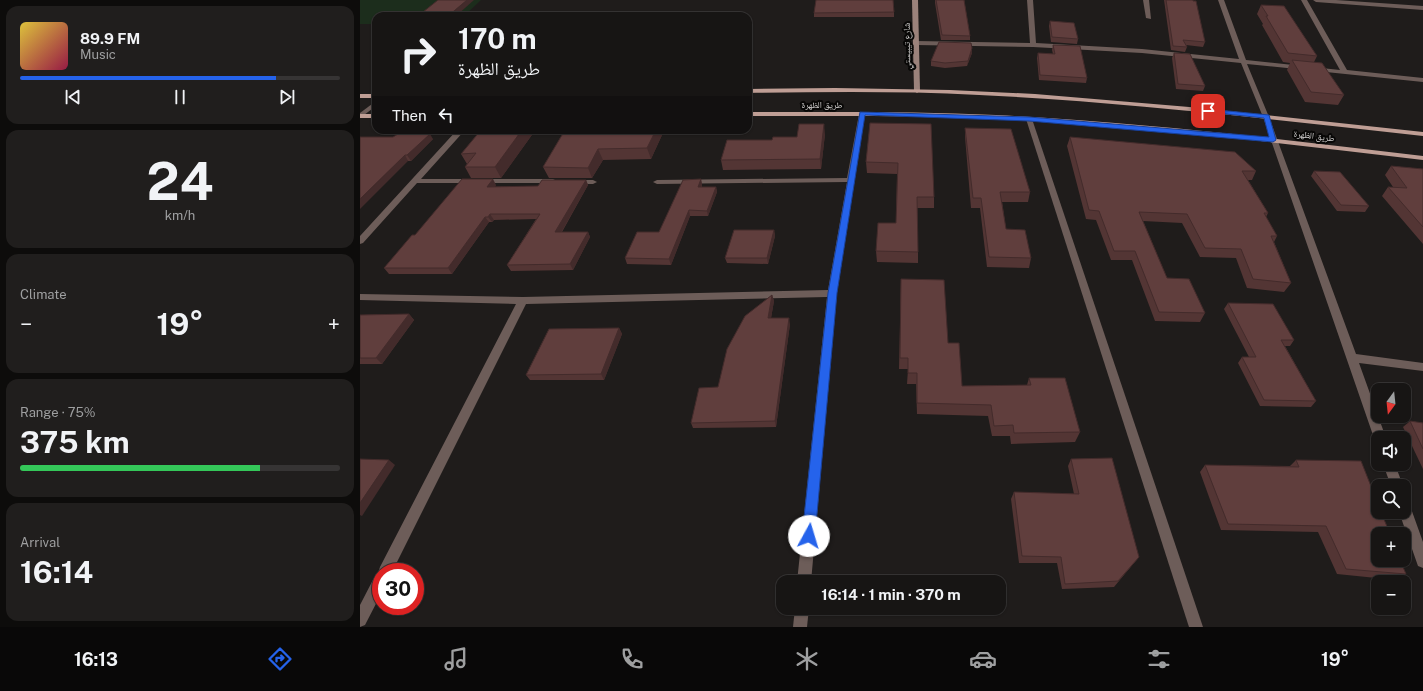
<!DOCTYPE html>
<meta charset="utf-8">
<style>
body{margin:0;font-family:"Public Sans","Noto Naskh Arabic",sans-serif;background:#201e1d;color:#f1f3f6;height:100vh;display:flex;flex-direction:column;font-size:15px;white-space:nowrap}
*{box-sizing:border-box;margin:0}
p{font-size:13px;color:#9e9fa0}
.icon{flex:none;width:22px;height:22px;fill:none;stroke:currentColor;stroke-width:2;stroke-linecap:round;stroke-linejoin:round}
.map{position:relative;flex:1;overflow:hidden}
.sheet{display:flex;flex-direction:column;gap:6px;padding:6px;background:#0d0c0b;width:360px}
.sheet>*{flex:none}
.hud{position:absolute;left:12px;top:12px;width:380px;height:122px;border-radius:12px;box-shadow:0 1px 3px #0004,0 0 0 1px #363434;background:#171514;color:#f1f3f6;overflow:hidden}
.needle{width:26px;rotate:195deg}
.buttons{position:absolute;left:1011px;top:383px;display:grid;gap:8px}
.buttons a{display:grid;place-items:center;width:40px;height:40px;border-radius:8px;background:#171514;box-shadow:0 1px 3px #0004,0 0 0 1px #363434;font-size:20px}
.speed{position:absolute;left:12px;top:563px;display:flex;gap:8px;font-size:20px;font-weight:700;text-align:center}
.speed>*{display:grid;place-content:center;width:52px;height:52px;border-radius:50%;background:#171514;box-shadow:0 1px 3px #0004,0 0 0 1px #363434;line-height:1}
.speed .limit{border:6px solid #d22;background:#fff;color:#111}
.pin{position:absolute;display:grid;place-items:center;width:34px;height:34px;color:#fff;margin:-17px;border-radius:8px;box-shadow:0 2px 6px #0006}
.me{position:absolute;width:44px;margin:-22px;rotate:6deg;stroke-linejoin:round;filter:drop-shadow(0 0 3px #0008)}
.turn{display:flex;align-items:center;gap:14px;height:84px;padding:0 20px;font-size:18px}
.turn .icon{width:52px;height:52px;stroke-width:2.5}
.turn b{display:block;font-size:28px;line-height:34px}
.then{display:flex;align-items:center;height:38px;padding:0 20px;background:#0003;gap:8px;font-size:15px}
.big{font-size:30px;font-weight:700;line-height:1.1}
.sheet .tile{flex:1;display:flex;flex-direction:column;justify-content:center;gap:6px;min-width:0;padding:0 14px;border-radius:12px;background:#201e1d}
.sheet .dial{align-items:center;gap:0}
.dial b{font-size:52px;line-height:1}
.song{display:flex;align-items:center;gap:12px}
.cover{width:48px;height:48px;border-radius:6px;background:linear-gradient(135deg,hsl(50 70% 55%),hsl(340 70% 35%))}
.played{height:4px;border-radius:2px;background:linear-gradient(90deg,#2563eb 80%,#363434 80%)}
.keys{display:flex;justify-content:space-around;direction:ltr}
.heat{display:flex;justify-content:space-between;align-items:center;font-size:22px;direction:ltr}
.charge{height:6px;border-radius:3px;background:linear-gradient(90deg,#34c759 75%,#363434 0)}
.trip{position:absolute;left:416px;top:575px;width:230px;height:40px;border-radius:12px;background:#171514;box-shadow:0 1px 3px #0004,0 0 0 1px #363434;font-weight:700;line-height:40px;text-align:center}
.menu{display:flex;height:64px;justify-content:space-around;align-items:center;background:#090808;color:#9e9fa0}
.menu .icon{width:28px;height:28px}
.menu .selected{color:#2563eb}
.menu b{font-size:18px;color:#f1f3f6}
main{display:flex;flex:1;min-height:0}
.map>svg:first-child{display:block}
.green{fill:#1c2d1c}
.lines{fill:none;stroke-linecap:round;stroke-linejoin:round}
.minor{fill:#6d5d59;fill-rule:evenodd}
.secondary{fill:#9b827b;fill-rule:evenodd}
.primary{fill:#bf9e95;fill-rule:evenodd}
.wall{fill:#533534}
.shaded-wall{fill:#432b2b}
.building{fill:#603e3d;stroke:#432b2b}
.route{fill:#2563eb;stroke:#184099}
.labels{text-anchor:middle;stroke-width:4;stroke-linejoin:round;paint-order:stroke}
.far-street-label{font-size:9px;fill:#dad8d7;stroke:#080706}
</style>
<main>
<section class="sheet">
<div class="tile">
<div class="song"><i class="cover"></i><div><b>89.9 FM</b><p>Music</p></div></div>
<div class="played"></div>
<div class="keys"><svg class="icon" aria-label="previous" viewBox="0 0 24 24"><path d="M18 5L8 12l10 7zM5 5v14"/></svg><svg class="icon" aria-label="pause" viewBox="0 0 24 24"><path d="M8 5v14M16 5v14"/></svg><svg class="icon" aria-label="next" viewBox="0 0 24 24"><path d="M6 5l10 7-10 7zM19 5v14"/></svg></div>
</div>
<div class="tile dial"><b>24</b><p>km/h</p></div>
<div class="tile"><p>Climate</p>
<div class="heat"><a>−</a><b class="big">19°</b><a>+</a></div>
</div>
<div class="tile"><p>Range · 75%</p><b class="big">375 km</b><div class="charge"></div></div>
<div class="tile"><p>Arrival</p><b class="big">16:14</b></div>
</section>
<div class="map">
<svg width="1063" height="627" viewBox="0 0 1063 627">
<rect width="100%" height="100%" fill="#1f1c1b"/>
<polygon class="green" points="0,0 121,0 104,16 16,16 16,24 0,24"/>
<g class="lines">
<g class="minor">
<polygon points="667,0 673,0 676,43 782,49 879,59 858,0 864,0 886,60 980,70 941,0 947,0 987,70 1063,78 1063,82 887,64 909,117 996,354 1063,363 1063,371 999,363 1026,438 1018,438 1018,443 1014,438 903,117 881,63 782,53 673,47 556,45 553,43 556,41 670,43"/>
<polygon points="783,0 789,0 791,19 786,18"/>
<polygon points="953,0 976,0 1063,6 1063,10 956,2"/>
<polygon points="16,101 16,106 0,118 0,113"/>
<polygon points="502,112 505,114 477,293 451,582 437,582 467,297 166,304 32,572 21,572 21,594 5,625 0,627 0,605 16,574 18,573 20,567 156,304 0,300 0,294 163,297 468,290 487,182 297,184 293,182 297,180 487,178 499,114"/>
<polygon points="669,117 672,119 843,627 829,627 666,119"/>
<polygon points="97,130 105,130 61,179 193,179 197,181 193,183 57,183 3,243 0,244 0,236"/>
<polygon points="210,180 233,180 237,182 233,184 210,184"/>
<polygon points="1023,464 1035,464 1043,486 1031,486"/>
<polygon points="1044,501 1049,503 1063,542 1063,568 1058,566 1039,512 1044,512"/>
<polygon points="435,608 449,608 447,627 433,627"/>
</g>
<polygon class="secondary" points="552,0 558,0 560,91 557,93 554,91"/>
<g class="primary">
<path d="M475,88l115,2 85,4 166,14 222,24v4c-148,-16 -295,-34 -444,-41 -77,-4 -154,-3 -231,-2v-4z"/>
<rect x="0" y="94" width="16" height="4"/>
<path d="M388,112c83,0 166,-1 248,3 143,7 285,24 427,41v4c-142,-17 -284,-34 -427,-41 -82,-4 -165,-3 -248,-3z"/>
<rect x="0" y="114" width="16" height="4"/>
</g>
</g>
<g class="wall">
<polygon points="575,0 604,0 610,36 610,40 581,40 575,3"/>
<polygon points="804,0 833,0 845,42 843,47 826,45 827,47 825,52 811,50"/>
<polygon points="901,5 957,56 954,62 984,95 978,105 945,102 927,70 930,63 923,62 902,25 903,24 897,14"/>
<polygon points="534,12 534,17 454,17 454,13"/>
<polygon points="690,21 718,39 717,44 691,42 689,26"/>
<polygon points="693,45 727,78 726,83 679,80 677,58 678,53 693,54 692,50"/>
<polygon points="612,48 612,53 607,66 585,68 571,66 571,61"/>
<polygon points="814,53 845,86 843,91 816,89 812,58"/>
<polygon points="510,123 574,197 574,208 557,208 558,252 558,263 517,262 516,251 536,223 537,174 507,173 506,162"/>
<polygon points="605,128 670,192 668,202 642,202 646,229 671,258 669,268 627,267 620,208 611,208 605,137"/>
<polygon points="205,130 301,130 302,135 291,159 243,160 232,178 189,178 183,167"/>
<polygon points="174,132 141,178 111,178 105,167 107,164 101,154"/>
<polygon points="465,134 461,169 363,170 361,160 412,140 437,137"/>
<polygon points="0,137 73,139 51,161 48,161"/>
<polygon points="710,137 896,171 892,180 888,180 908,213 906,217 917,236 914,242 931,283 924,292 887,288 876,258 840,257 822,223 783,221 807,278 845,313 840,322 795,321 772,260 751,260 736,220 726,219 707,146"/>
<polygon points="1031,166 1063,169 1063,244 1022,196 1028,187 1033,187 1025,175"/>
<polygon points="954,171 1009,206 1005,212 977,211 951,176"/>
<polygon points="341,179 342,185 342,187 356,187 357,192 348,216 330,216 311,265 267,264 265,258 299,232"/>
<polygon points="226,180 228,185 202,232 228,232 230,237 213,270 151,271 147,265 176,219 134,220 132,222 129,222 92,274 29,274 24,268 55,235 136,185 135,187 178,186"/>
<polygon points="414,230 415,236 408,264 367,263 365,258"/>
<polygon points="541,279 588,343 602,386 667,385 669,378 720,432 715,442 651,444 650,436 632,436 628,416 557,414 556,384 547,384 548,369 539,369"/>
<polygon points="412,295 414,301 411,318 430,324 416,427 333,428 331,423 358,387"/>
<polygon points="868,303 934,340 930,346 925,346 956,401 951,407 900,406 878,363 882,357 889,357 864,309"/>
<polygon points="49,314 54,320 22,364 0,364 0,315"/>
<polygon points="259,328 262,334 244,380 170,380 166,375"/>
<polygon points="1050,421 1063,423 1063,469 1043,427"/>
<polygon points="711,459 779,557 754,587 702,589 697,563 659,563 651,499 654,492 714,494 708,466"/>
<polygon points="936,460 1046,574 1036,580 977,574 958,532 861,530 840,472 845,465 930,466"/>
</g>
<g class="shaded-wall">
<polygon points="107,0 114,0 96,16 88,16"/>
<polygon points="612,48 612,53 607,66 608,61"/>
<polygon points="464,124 465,134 461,169 460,159"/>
<polygon points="162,130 173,130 174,132 141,178 135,167"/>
<polygon points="296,130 301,130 302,135 291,159 287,148"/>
<polygon points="70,134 73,139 51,161 47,155"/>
<polygon points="238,149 243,160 232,178 228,168"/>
<polygon points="45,155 48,161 0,209 0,199"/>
<polygon points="133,179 136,185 131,193 127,187"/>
<polygon points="341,179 342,185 340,192 338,187"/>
<polygon points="226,180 228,185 198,238 195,232"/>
<polygon points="356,187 357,192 348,216 347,211"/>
<polygon points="329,210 330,216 311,265 309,259"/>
<polygon points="130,214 134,220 132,222 128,217"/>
<polygon points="125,217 129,222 92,274 88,268"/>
<polygon points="414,230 415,236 408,264 407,258"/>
<polygon points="228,232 230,237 213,270 210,264"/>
<polygon points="412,295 414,301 410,324 408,318"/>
<polygon points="49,314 54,320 22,364 16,358"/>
<polygon points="429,318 430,324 416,427 415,421"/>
<polygon points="259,328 262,334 244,380 241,374"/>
<polygon points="29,460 35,465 2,516 0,515 0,503"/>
</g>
<g class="building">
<polygon points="78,0 107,0 88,16 58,16"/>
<polygon points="456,0 533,0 534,12 454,13"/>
<polygon points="576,0 604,0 610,36 582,35"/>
<polygon points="806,0 833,0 833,1 836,1 845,42 823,40 827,47 813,46"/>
<polygon points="901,5 924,6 957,56 928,53 906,16 908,16"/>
<polygon points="690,21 714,23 718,39 692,37"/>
<polygon points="579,42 611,43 612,48 608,61 585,63 571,61"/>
<polygon points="693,45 720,46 727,78 680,75 678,53 695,54"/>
<polygon points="814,53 830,54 845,86 818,84"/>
<polygon points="932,60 962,63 984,95 951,92"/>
<polygon points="510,123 571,124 574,197 557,197 558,252 516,251 518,223 536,223 538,163 506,162"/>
<polygon points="439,124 464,124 460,159 361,160 367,140 412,140 413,137 437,137"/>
<polygon points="605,128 651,129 670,192 640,192 646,229 665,230 671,258 629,257 621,198 613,198"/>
<polygon points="121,130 162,130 135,167 105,167 116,153 101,154"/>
<polygon points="205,130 296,130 287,148 238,149 228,168 183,167"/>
<polygon points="38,134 70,134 47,155 45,155 0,199 0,137 33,137"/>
<polygon points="710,137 875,152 896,171 882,171 908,213 904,213 917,236 911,236 931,283 893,279 881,249 845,248 827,214 779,212 807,278 829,279 845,313 799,312 775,251 754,251 739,211 729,210"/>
<polygon points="1031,166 1063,169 1063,227 1028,187 1047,188"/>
<polygon points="954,171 980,172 1009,206 981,205"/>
<polygon points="102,179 133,179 127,187 178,186 182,180 226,180 195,232 228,232 210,264 147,265 180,214 130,214 128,217 125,217 88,268 24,268 52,235 55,235"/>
<polygon points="341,179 338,187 356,187 347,211 329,210 309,259 265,258 277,232 299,232 323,180"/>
<polygon points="374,230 414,230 407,258 365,258"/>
<polygon points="541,279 584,280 588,343 599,343 602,386 671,385 669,378 705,378 720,432 654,433 653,425 634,426 631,405 557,403 557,373 548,373 548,358 540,358"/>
<polygon points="412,295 408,318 429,318 415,421 331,423 339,388 358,387 367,349 385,316"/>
<polygon points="868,303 913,304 934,340 921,340 956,401 904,400 882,357 896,357"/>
<polygon points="49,314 16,358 0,358 0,315"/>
<polygon points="259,328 241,374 166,375 189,329"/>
<polygon points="1050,421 1063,423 1063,449"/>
<polygon points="752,458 779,557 758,581 705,584 701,557 662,556 654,492 719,494 711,459"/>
<polygon points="0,459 29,460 0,503"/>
<polygon points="936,460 1001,461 1018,504 1018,512 1021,512 1030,534 1018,534 1018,560 1040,560 1046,574 986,569 966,526 868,524 845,465 939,467"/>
</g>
<polygon class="route" points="848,109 909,115 916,140 913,142 669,121 505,115 477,293 455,536 453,541 449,543 444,541 442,536 468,293 500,112 669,117 909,137 904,118 846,112 846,109"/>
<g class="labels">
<g class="far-street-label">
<text transform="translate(547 46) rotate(-91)" y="3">شارع تيبيستي</text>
<text x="462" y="108">طريق الظهرة</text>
<text transform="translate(954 136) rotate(7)" y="3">طريق الظهرة</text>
</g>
</g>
</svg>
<div class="buttons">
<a><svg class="needle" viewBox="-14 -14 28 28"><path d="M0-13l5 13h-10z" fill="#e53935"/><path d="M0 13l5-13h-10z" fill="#9e9fa0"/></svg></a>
<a><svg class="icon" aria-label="sound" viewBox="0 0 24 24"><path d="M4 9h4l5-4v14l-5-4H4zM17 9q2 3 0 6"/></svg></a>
<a><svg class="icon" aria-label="search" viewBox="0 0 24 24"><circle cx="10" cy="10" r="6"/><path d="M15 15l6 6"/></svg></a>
<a>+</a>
<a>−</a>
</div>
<div class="speed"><div class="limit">30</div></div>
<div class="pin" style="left:848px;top:111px;background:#d93025"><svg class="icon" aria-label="arrive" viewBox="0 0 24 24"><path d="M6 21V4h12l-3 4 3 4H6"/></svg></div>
<svg class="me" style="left:449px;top:536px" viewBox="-20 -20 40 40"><circle r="19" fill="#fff"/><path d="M0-13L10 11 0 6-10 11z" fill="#2563eb"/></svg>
<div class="trip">16:14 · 1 min · 370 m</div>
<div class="hud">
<div class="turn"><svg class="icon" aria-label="right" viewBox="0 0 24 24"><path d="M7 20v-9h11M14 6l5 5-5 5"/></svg><div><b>170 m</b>طريق الظهرة</div></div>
<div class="then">Then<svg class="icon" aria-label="left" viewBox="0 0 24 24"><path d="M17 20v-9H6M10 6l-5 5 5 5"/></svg></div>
</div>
</div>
</main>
<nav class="menu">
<b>16:13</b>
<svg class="icon selected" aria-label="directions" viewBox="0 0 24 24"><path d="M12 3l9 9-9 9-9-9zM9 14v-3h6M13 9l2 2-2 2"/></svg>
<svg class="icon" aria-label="music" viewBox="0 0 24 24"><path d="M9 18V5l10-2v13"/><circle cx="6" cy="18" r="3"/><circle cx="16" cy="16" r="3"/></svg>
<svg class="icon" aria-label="phone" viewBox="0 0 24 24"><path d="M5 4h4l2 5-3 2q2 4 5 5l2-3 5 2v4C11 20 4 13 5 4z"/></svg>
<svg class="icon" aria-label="climate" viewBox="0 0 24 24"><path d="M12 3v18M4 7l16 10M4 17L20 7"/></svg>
<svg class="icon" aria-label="car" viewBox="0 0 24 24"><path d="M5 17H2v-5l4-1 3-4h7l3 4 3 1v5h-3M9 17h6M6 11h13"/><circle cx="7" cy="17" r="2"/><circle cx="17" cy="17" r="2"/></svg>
<svg class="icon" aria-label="filters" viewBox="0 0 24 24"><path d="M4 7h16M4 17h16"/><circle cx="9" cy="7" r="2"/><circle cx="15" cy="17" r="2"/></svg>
<b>19°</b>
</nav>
